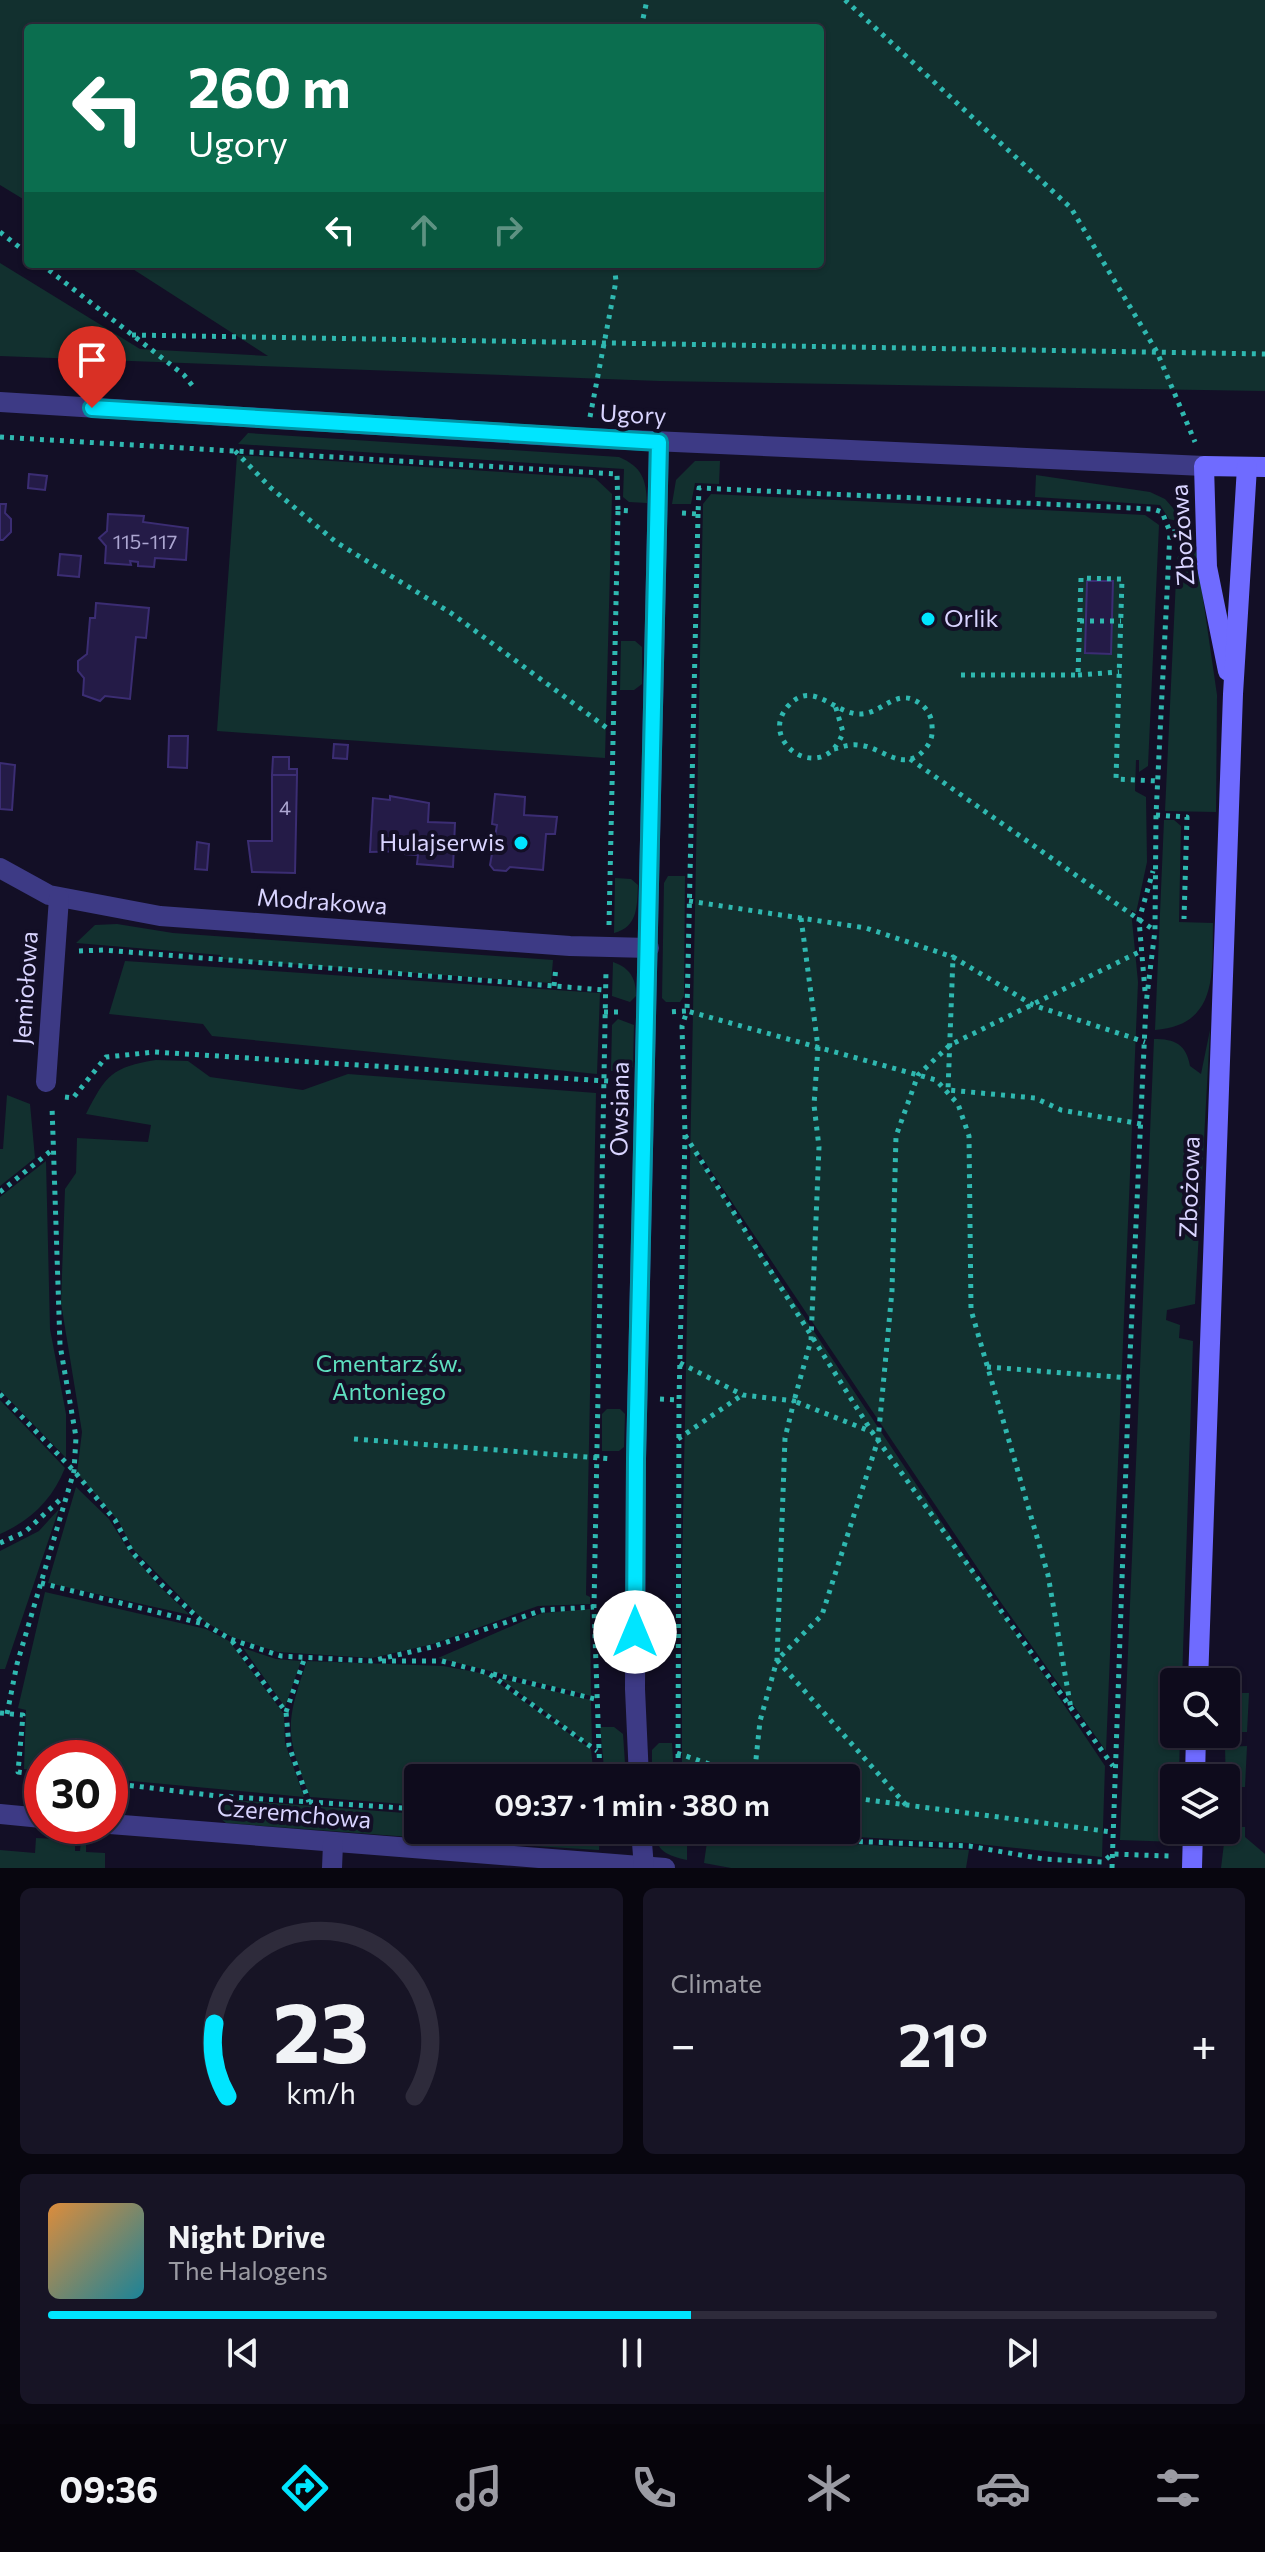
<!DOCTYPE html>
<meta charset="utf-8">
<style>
body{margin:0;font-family:Commissioner,sans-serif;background:#171425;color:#f1f3f6;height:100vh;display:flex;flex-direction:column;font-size:30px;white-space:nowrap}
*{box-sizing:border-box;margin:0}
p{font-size:26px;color:#9b9ba3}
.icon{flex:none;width:44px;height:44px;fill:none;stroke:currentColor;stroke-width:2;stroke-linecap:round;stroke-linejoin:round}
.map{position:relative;height:1868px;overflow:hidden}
.drawer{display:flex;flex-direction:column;gap:20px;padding:20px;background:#08060f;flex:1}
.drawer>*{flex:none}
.top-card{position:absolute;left:24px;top:24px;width:800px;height:244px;border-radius:8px;box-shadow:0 2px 6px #0004,0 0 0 2px #2e2b3b;background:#0b6e4f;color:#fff;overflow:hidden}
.controls{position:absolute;left:1160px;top:1668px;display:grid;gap:16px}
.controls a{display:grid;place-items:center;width:80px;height:80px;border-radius:8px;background:#0e0b1c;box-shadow:0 2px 6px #0004,0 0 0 2px #2e2b3b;font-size:40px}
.speed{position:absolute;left:24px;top:1740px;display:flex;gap:16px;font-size:40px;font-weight:700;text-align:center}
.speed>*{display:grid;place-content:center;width:104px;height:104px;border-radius:50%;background:#0e0b1c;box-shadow:0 2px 6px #0004,0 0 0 2px #2e2b3b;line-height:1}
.speed .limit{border:12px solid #d22;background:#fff;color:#111}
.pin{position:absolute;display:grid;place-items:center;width:68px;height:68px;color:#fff;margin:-82px -34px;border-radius:50% 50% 50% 0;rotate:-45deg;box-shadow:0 0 8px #0007}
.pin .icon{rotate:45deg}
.me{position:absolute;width:88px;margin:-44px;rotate:0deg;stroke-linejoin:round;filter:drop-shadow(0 0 6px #0008)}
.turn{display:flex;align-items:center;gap:28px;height:168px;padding:0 32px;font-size:36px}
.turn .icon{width:104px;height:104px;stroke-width:2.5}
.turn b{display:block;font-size:56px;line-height:68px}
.lanes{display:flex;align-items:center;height:76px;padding:0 32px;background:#0003;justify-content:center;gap:40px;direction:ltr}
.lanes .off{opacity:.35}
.big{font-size:60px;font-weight:600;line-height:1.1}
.drawer .widget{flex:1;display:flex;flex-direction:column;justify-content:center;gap:12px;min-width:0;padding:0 28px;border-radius:12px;background:#171425}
.drawer .dial{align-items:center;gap:0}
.dial svg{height:208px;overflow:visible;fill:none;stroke:#2e2b3b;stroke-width:7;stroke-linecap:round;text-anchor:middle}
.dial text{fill:#f1f3f6;stroke:none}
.song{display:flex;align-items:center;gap:24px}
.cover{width:96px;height:96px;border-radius:12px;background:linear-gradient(135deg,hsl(30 70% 55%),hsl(190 70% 35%))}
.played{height:8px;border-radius:4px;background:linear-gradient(90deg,#00e5ff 55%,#2e2b3b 55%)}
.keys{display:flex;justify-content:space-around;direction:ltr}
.heat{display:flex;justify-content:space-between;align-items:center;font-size:44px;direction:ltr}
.drawer .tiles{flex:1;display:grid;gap:20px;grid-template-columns:1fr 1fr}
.widget:last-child{grid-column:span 2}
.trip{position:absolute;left:404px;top:1764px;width:456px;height:80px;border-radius:8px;background:#0e0b1c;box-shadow:0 2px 6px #0004,0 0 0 2px #2e2b3b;font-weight:600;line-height:80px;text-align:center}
.tab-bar{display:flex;height:128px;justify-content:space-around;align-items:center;background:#06040b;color:#9b9ba3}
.tab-bar .icon{width:56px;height:56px}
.tab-bar .selected{color:#00e5ff}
.tab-bar b{font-size:36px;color:#f1f3f6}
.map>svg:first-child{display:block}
.green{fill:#12302f}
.building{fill:#241b47;stroke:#3b2d73;stroke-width:2}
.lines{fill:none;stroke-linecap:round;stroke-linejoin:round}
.path{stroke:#2fb8b0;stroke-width:5;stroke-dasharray:4 6;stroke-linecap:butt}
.street{stroke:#3d3a85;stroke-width:20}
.secondary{stroke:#6f6bff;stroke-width:20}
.route-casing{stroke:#0095a6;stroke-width:20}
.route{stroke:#00e5ff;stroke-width:14}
.poi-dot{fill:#00e5ff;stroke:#130f26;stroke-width:3}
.labels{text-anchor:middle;stroke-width:8;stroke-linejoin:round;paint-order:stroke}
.number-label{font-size:20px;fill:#aca6d1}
.street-label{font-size:24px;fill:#d9d4ff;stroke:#130f26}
.poi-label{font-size:24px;fill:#d9d4ff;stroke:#130f26;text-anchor:start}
.park-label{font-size:24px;fill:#5fe0c0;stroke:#130f26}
</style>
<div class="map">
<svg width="1265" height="1868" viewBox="0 0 1265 1868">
<rect width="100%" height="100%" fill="#130f26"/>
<g class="green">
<polygon points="0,0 1265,0 1265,391 659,381 0,356 0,263 140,349 268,356 125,264 820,264 820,28 28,28 28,202 0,185"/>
<path d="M248,433l371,24c23,10 27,22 28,46l-18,-1 -6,-5 1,-28 -386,-25z"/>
<polygon points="237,455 595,478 612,494 605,758 217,731"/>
<polygon points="695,461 720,461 719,484 695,483 691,504 672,504 676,480"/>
<polygon points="1036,475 1150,492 1165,499 1187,524 1169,519 1160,505 1035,497"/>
<polygon points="711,494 1145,515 1159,525 1148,766 1139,772 1139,760 1136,760 1135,791 1146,797 1147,862 1136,913 1131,910 1138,982 1106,1751 995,1594 697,1150 695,1154 1105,1766 1102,1857 968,1843 724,1830 846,1830 846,1778 682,1778 682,1570 703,504"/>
<polygon points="1196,550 1217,695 1216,812 1165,811 1177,558 1183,551"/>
<polygon points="621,641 635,641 642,647 642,684 634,690 620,690"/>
<path d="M1164,820h10l7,6 -2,96 34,1c-1,49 6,102 -58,107z"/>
<polygon points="668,876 685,876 684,996 680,1002 666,1002 662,998 664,883"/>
<path d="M615,878l16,1 7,6c-1,21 0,42 -24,48z"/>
<polygon points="117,924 173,933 553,960 551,983 221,959 221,955 76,943 95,925"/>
<polygon points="125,961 600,993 597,1074 212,1036 203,1024 109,1014"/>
<path d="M613,962c17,6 23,16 23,34l-6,6 -18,-6z"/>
<polygon points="618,1019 634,1025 633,1067 627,1071 611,1071 612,1025"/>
<path d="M1210,1030l-15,274 -28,6 -1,10 14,5 -1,13 14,3 -11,341h-8v52h6l-1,44h-5l3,64 -57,-2 34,-801c21,0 32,5 36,27l11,8z"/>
<path d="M156,1060l32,1 22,16 93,13 45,-16 248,19 -10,502 4,2v7l-52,2 -105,38 -61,14 -94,-6 -46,-15 -27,-15 -72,-73 -14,-27 -42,-49 5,-41 -21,-129 4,-114 11,-16 1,-35 71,4 3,-17 -65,-11c20,-39 26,-47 70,-54z"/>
<polygon points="7,1095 30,1104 35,1158 0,1186 0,1149 3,1149"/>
<polygon points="46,1161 50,1329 66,1414 66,1458 0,1390 0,1197"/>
<path d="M0,1400l65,68c-13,32 -34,52 -65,66z"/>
<polygon points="607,1409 620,1409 625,1414 624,1447 619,1451 602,1451 602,1414"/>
<polygon points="76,1487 109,1519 129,1551 160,1587 190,1615 48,1583"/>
<polygon points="59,1509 5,1669 0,1669 0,1551 39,1531"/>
<polygon points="45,1592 206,1629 229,1641 284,1714 285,1743 304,1797 110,1779 110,1758 42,1758 42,1771 24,1769 26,1710 18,1708"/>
<polygon points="590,1609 591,1696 438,1658 542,1613"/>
<polygon points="243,1648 276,1659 301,1661 285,1707"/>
<path d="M307,1661l136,5 43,8 105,75 3,29h-176v27l-108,-8c-25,-63 -25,-73 -3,-136z"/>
<polygon points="499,1678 591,1700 592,1747"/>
<polygon points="1227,1693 1249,1693 1247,1732 1226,1732"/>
<polygon points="600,1727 614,1727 623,1734 626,1778 605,1778"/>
<polygon points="672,1743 674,1778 652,1778 652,1750 659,1743"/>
<polygon points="1247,1746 1245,1787 1226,1787 1225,1747"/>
<polygon points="221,1799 418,1814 418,1830 431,1830 423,1838 226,1823 219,1817"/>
<polygon points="1226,1827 1245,1827 1245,1837 1265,1854 1265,1868 1221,1868"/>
<polygon points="538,1830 600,1830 599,1850 534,1846 529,1834"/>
<path d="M655,1830h20l12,12v18c-19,-4 -32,-9 -32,-30z"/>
<polygon points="714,1837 969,1850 966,1868 731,1868 704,1863 707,1842"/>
<polygon points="36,1838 75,1840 75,1851 80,1851 81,1840 86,1841 86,1852 105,1853 105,1868 0,1868 0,1850 35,1853"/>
</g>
<g class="building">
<polygon points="29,474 47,476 45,490 28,488"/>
<polygon points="0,504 6,504 5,513 11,519 11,532 3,540 0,540"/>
<polygon points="108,514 144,516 143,522 188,528 186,560 155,558 154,567 138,566 138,562 130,561 131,565 105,563 106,546 99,538 107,531"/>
<polygon points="60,554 81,556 79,577 58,575"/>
<polygon points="1087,581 1113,581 1111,654 1085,653"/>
<polygon points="96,603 149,608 146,638 136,637 130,699 105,696 100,701 83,695 84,678 78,671 78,661 87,654 90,618 95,618"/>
<polygon points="169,736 188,736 187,768 168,767"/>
<polygon points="334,744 348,745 347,759 333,758"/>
<polygon points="273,757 289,757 289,769 297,769 297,775 272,775"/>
<polygon points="0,763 15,765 12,810 0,809"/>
<polygon points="272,775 297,775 295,873 252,872 248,841 272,841"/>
<polygon points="495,794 525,797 524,815 557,817 555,834 546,834 543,870 510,867 506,871 494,870 490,865 497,825 492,824"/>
<polygon points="390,796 429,803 428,822 455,823 453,867 417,864 418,855 405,854 406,851 370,852 373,798 390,800"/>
<polygon points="197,842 209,844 207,870 195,869"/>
</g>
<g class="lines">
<g class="path">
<polyline points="845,0 1071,208 1157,352 1195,442"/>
<polyline points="641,28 647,0"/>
<polyline points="0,232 28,254"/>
<polyline points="41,264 184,375 195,389"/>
<polyline points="132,335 1265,354"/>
<polyline points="590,417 616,281 614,264"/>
<polyline points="0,437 617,474 618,510 632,511"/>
<polyline points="235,451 271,488 336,542 451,613 611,731"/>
<polyline points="682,513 698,514 699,488 1153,509 1162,512 1170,532"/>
<polyline points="698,514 687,1011 936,1080 958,1104 969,1136 971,1310 1048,1575 1071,1709"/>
<polyline points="1080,621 1121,621"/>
<polyline points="961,675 1078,675 1081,578 1122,579 1116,779 1158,781"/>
<polyline points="1078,675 1119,672"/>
<path d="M834,749c8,-2 16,-5 24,-4 24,1 45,30 67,4 6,-7 8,-14 7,-23 0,-8 -4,-16 -10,-21 -25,-20 -38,8 -61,9 -27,1 -48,-36 -73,-8 -32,36 36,82 55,26l-8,-27"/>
<polyline points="910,759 1154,930"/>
<polyline points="1156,815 1187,817 1184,919"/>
<polyline points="689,901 866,928 953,957"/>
<polyline points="801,918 818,1047 814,1105 819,1147 811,1340 794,1401 872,1432"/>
<polyline points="609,925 618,510"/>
<polyline points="79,951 103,950 604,990"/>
<polyline points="554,986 556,967"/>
<polyline points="1145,991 1139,920 1153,871"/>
<polyline points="604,1012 623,1012"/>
<polyline points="65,1097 73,1098 106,1057 155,1052 622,1082"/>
<polyline points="1141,1124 1061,1110 1035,1098 948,1090 953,957 1033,1005 1145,1042"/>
<polyline points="685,1135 872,1432 1113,1766"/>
<polyline points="0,1192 52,1150"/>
<polyline points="680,1363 743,1395 794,1401 785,1438 777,1660 760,1721 754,1778"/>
<polyline points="987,1367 1129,1378"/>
<polyline points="0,1394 74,1471 115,1520 132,1552 163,1586 205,1624 230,1639 281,1656 371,1661 432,1647 543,1610 594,1607"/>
<polyline points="660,1399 679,1400 685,1135 682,1026 687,1011 669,1012"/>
<polyline points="354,1439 613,1459"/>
<polyline points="678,1439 742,1395"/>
<polyline points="0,1543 25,1532 63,1497"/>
<polyline points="41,1583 204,1624"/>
<polyline points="232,1641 286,1712 289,1746 309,1802"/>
<polyline points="382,1661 442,1661 488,1673 597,1751"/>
<polyline points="493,1674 595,1699"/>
<polyline points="286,1712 305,1657"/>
<polyline points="0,1713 23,1715 18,1772 42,1775"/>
<polyline points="7,1714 17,1664 74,1471 76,1437 60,1345 52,1106"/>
<polyline points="677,1753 750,1778"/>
<polyline points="600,1778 594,1607 606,970"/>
<polyline points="678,1778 679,1400"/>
<polyline points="110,1783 217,1796 418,1809"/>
<polyline points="846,1797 1112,1832"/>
<polyline points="906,1805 777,1660 822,1615 878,1440 892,1291 896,1136 918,1075 950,1045 1141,951"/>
<polyline points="60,1835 90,1838"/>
<polyline points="699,1835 969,1846 1043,1859 1103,1862 1112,1854 1169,1856"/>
<polyline points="1112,1868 1129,1378 1146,1004 1155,930 1156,815 1170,532 1183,532"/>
</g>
<g class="street">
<polyline points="0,402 586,438 1204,466"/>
<polyline points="0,868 49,895 160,916 570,946 649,948"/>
<polyline points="46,1082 59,898"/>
<polyline points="639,1778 635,1689 636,1459 659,442"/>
<polyline points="0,1814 42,1818"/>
<polyline points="110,1824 665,1868"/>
<polyline points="641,1830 644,1868"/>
<polyline points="332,1868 333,1844"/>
</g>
<g class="secondary">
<polyline points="1228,671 1207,567 1204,466 1265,467"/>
<polyline points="1198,1682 1233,694 1247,467"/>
<polyline points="1195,1778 1196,1734"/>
<polyline points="1192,1868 1193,1830"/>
</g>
</g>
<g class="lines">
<g class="route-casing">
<polyline id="route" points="92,408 659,442 636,1459 635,1632"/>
</g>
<use href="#route" class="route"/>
</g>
<g class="poi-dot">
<circle cx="928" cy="619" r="8"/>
<circle cx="521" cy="843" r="8"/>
</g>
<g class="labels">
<g class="number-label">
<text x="145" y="549">115-117</text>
<text x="285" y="815">4</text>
</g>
<g class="street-label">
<text transform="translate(633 415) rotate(3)" y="8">Ugory</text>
<text transform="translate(1183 535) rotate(-94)" y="8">Zbożowa</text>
<text transform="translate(322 902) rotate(4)" y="8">Modrakowa</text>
<text transform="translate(26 988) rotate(-86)" y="8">Jemiołowa</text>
<text transform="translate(620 1109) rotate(-89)" y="8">Owsiana</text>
<text transform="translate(1190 1187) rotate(-88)" y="8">Zbożowa</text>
<text transform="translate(294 1814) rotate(5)" y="8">Czeremchowa</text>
</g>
<g class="poi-label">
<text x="944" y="627">Orlik</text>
<text x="505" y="851" text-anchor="end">Hulajserwis</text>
</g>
<g class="park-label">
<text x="389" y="1372">Cmentarz św.<tspan x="389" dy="28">Antoniego</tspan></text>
</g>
</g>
</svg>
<div class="controls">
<a><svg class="icon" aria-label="search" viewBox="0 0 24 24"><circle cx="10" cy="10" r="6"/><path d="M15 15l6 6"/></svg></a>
<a><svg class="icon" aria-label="layers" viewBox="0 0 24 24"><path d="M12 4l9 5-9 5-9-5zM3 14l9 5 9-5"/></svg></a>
</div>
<div class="speed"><div class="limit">30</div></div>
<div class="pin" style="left:92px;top:408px;background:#d93025"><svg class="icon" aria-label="arrive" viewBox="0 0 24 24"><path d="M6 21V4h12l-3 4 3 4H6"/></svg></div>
<svg class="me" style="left:635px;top:1632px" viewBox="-20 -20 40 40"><circle r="19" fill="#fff"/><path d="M0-13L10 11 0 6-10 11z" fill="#00e5ff"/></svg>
<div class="trip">09:37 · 1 min · 380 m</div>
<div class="top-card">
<div class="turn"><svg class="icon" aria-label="left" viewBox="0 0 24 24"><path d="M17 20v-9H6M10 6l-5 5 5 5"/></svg><div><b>260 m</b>Ugory</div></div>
<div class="lanes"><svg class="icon" aria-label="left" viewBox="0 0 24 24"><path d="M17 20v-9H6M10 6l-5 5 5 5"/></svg><svg class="icon off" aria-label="ahead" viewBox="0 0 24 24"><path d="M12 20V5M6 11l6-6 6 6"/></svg><svg class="icon off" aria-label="right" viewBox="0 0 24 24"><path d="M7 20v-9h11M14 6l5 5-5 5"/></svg></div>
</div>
</div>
<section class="drawer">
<div class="tiles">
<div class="widget dial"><svg viewBox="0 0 100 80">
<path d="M14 69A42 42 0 1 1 86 69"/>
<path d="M14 69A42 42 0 0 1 9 41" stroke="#00e5ff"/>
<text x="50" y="56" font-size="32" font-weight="700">23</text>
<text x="50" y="72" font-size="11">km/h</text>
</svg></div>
<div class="widget"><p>Climate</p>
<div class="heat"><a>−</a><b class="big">21°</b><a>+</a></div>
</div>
<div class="widget">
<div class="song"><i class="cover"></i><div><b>Night Drive</b><p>The Halogens</p></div></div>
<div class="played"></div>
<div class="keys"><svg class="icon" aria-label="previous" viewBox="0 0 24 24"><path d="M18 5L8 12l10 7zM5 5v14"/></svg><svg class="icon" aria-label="pause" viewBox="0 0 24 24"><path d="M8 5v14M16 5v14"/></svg><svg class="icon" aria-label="next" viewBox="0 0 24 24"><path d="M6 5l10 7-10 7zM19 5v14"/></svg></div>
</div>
</div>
</section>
<nav class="tab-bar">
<b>09:36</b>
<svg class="icon selected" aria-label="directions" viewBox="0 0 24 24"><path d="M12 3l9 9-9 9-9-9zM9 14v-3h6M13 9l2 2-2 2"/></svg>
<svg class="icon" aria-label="music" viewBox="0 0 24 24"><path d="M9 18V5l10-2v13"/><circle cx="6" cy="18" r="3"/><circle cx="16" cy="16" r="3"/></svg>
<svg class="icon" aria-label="phone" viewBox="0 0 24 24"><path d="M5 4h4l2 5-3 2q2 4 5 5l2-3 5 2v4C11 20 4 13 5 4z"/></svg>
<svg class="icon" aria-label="climate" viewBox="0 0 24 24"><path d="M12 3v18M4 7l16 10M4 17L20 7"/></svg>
<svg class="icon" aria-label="car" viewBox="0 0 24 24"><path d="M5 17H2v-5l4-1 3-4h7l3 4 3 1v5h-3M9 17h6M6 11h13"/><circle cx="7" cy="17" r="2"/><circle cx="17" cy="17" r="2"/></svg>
<svg class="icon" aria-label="filters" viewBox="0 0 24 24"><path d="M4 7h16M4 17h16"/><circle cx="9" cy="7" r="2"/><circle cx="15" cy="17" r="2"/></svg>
</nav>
